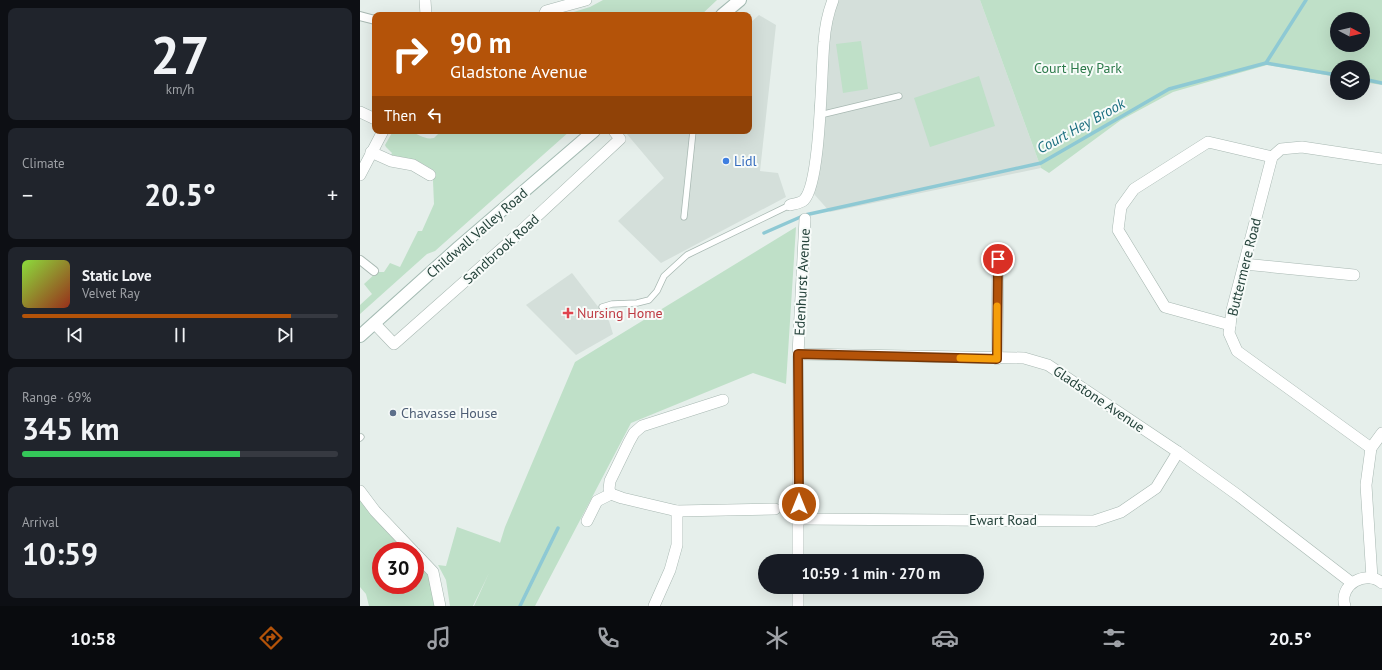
<!DOCTYPE html>
<meta charset="utf-8">
<style>
body{margin:0;font-family:"PT Sans",sans-serif;background:#20242c;color:#f1f3f6;height:100vh;display:flex;flex-direction:column;font-size:15px;white-space:nowrap}
*{box-sizing:border-box;margin:0}
p{font-size:13px;color:#9ea1a6}
.icon{flex:none;width:22px;height:22px;fill:none;stroke:currentColor;stroke-width:2;stroke-linecap:round;stroke-linejoin:round}
.map{position:relative;flex:1;overflow:hidden}
.sheet{display:flex;flex-direction:column;gap:8px;padding:8px;background:#0d0f14;width:360px}
.sheet>*{flex:none}
.hud{position:absolute;left:12px;top:12px;width:380px;height:122px;border-radius:8px;box-shadow:0 4px 16px #0002;background:#b45309;color:#fff;overflow:hidden}
.needle{width:26px;rotate:97deg}
.controls{position:absolute;left:970px;top:12px;display:grid;gap:8px}
.controls a{display:grid;place-items:center;width:40px;height:40px;border-radius:50%;background:#171b24;box-shadow:0 4px 16px #0002;font-size:20px}
.speed{position:absolute;left:12px;top:542px;display:flex;gap:8px;font-size:20px;font-weight:700;text-align:center}
.speed>*{display:grid;place-content:center;width:52px;height:52px;border-radius:50%;background:#171b24;box-shadow:0 4px 16px #0002;line-height:1}
.speed .limit{border:6px solid #d22;background:#fff;color:#111}
.pin{position:absolute;display:grid;place-items:center;width:34px;height:34px;color:#fff;margin:-17px;border:2px solid #fff;border-radius:50%;box-shadow:0 1px 4px #0007}
.me{position:absolute;width:44px;margin:-22px;rotate:0deg;stroke-linejoin:round;filter:drop-shadow(0 0 3px #0008)}
.turn{display:flex;align-items:center;gap:14px;height:84px;padding:0 12px;font-size:18px}
.turn .icon{width:52px;height:52px;stroke-width:2.5}
.turn b{display:block;font-size:28px;line-height:34px}
.then{display:flex;align-items:center;height:38px;padding:0 12px;background:#0003;gap:8px;font-size:15px}
.big{font-size:30px;font-weight:600;line-height:1.1}
.sheet .card{flex:1;display:flex;flex-direction:column;justify-content:center;gap:6px;min-width:0;padding:0 14px;border-radius:8px;background:#20242c}
.sheet .dial{align-items:center;gap:0}
.dial b{font-size:52px;line-height:1}
.song{display:flex;align-items:center;gap:12px}
.cover{width:48px;height:48px;border-radius:6px;background:linear-gradient(135deg,hsl(90 70% 55%),hsl(10 70% 35%))}
.played{height:4px;border-radius:2px;background:linear-gradient(90deg,#b45309 85%,#363941 85%)}
.keys{display:flex;justify-content:space-around;direction:ltr}
.heat{display:flex;justify-content:space-between;align-items:center;font-size:22px;direction:ltr}
.charge{height:6px;border-radius:3px;background:linear-gradient(90deg,#34c759 69%,#363941 0)}
.trip{position:absolute;left:398px;top:554px;width:226px;height:40px;border-radius:20px;background:#171b24;box-shadow:0 4px 16px #0002;font-weight:600;line-height:40px;text-align:center}
.tab-bar{display:flex;height:64px;justify-content:space-around;align-items:center;background:#090b0e;color:#9ea1a6}
.tab-bar .icon{width:28px;height:28px}
.tab-bar .on{color:#b45309}
.tab-bar b{font-size:18px;color:#f1f3f6}
main{display:flex;flex:1;min-height:0}
.map>svg:first-child{display:block}
.built{fill:#d4dfda}
.green{fill:#bfe0c8;fill-rule:evenodd}
.lines{fill:none;stroke-linecap:round;stroke-linejoin:round}
.stream{stroke:#8ec9d4;stroke-width:3.5}
.service-casing{stroke:#a8b8b2;stroke-width:7}
.pedestrian-casing{stroke:#a8b8b2;stroke-width:10}
.minor-casing{stroke:#a8b8b2;stroke-width:12}
.secondary-casing{stroke:#a4bbb3;stroke-width:14}
.service{stroke:#fff;stroke-width:5.5}
.pedestrian{stroke:#fff;stroke-width:8}
.minor{stroke:#fff;stroke-width:11}
.secondary{stroke:#fff;stroke-width:12}
.route-casing{stroke:#753606;stroke-width:10}
.route{stroke:#b45309;stroke-width:7}
.slow{stroke:#f59e0b;stroke-width:7}
.shop-dot{fill:#3f7fe0;stroke:#f7fbf9;stroke-width:1.5}
.health-dot{fill:#e0444e;stroke:#f7fbf9;stroke-width:1.5}
.service-dot{fill:#5c6f8a;stroke:#f7fbf9;stroke-width:1.5}
.labels{text-anchor:middle;stroke-width:4;stroke-linejoin:round;paint-order:stroke}
.park-label{font-size:14px;fill:#2d7a4b;stroke:#f7fbf9}
.shop-label{font-size:14px;fill:#366cbe;stroke:#f7fbf9;text-anchor:start}
.street-label{font-size:14px;fill:#24423a;stroke:#f7fbf9}
.health-label{font-size:14px;fill:#be3a42;stroke:#f7fbf9;text-anchor:start}
.service-label{font-size:14px;fill:#4e5e75;stroke:#f7fbf9;text-anchor:start}
.water-label{font-size:15px;font-style:italic;fill:#1c6f80;stroke:#f7fbf9}
</style>
<main>
<section class="sheet">
<div class="card dial"><b>27</b><p>km/h</p></div>
<div class="card"><p>Climate</p>
<div class="heat"><a>−</a><b class="big">20.5°</b><a>+</a></div>
</div>
<div class="card">
<div class="song"><i class="cover"></i><div><b>Static Love</b><p>Velvet Ray</p></div></div>
<div class="played"></div>
<div class="keys"><svg class="icon" aria-label="previous" viewBox="0 0 24 24"><path d="M18 5L8 12l10 7zM5 5v14"/></svg><svg class="icon" aria-label="pause" viewBox="0 0 24 24"><path d="M8 5v14M16 5v14"/></svg><svg class="icon" aria-label="next" viewBox="0 0 24 24"><path d="M6 5l10 7-10 7zM19 5v14"/></svg></div>
</div>
<div class="card"><p>Range · 69%</p><b class="big">345 km</b><div class="charge"></div></div>
<div class="card"><p>Arrival</p><b class="big">10:59</b></div>
</section>
<div class="map">
<svg width="1022" height="606" viewBox="0 0 1022 606">
<rect width="100%" height="100%" fill="#e6efeb"/>
<g class="built">
<polygon points="475,0 620,0 681,168 470,212 454,194 454,106 472,8"/>
<polygon points="399,15 416,25 400,171 418,173 426,197 301,263 258,221 304,178 266,133 268,131 389,131 389,24"/>
<polygon points="212,273 249,321 253,334 216,355 166,305"/>
</g>
<g class="green">
<polygon points="243,0 357,0 341,15 204,15 230,7"/>
<path d="M620,0h402v85l-19,-3v-15h-26v10l-70,-12 -94,27 -52,28 -72,53 -8,-5zM977,19h26v26h-26z"/>
<polygon points="501,41 508,89 483,93 476,44"/>
<polygon points="619,76 635,126 570,147 554,98"/>
<path d="M33,131c5,0 12,-1 16,0 10,3 15,9 25,7l7,-7h129l-135,120 -8,3 -67,60v-9l12,-11 -8,-10 13,-12h7l6,-9 10,4 18,-36h4l12,-27 -1,-23 2,-10 -19,-11 -25,-5 1,-2 -6,-6 -1,-2z"/>
<polygon points="436,227 426,384 393,373 271,423 175,606 114,606 129,573 113,606 90,606 86,580 78,565 86,566 97,527 139,542 140,543 145,527 215,362"/>
<polygon points="0,497 48,551 21,551 21,585 55,585 55,559 69,577 76,606 9,606 6,594 0,587"/>
</g>
<g class="lines">
<g class="stream">
<polyline points="906,63 946,0"/>
<polyline points="1003,79 1022,83"/>
<polyline points="404,233 445,215 681,163 809,89 906,63 977,75"/>
<polyline points="160,606 198,528"/>
</g>
<g class="service-casing">
<g id="service">
<polyline points="460,115 539,96"/>
<polyline points="324,217 333,131"/>
<polyline points="242,307 252,304 277,303 289,300 297,291 304,276 327,255 430,205"/>
<polyline points="0,438 1,437"/>
</g>
</g>
<g class="pedestrian-casing">
<g id="pedestrian">
<polyline points="0,16 15,20"/>
<polyline points="0,260 14,271"/>
</g>
</g>
<g class="minor-casing">
<g id="minor">
<polyline points="65,0 66,15"/>
<polyline points="184,15 186,11 226,0"/>
<polyline points="0,112 15,119"/>
<polyline points="11,152 31,161 53,165 70,175"/>
<polyline points="0,175 23,131"/>
<path d="M430,205c4,-1 11,-2 14,-5 17,-17 17,-129 20,-158 1,-14 4,-29 9,-42"/>
<polyline points="884,264 994,275"/>
<polyline points="14,323 34,344 147,244 260,139 254,131"/>
<polyline points="870,325 805,307 758,230 761,207 774,189 848,142 912,157"/>
<polyline points="438,354 664,358 688,365 818,452 879,496 992,583"/>
<polyline points="637,359 638,259"/>
<polyline points="363,400 282,426 274,433 269,442 250,481 249,489 251,494 262,498 317,511 415,509"/>
<polyline points="1011,448 877,351 869,333 872,310 912,157 921,149 942,147 1022,159"/>
<polyline points="0,491 15,511 53,551"/>
<polyline points="439,519 734,521 761,512 796,488 818,452"/>
<polyline points="227,521 237,501 251,494"/>
<polyline points="55,553 73,572 80,606"/>
<polyline points="438,561 438,354 445,219"/>
<polyline points="1012,578 1006,485 1011,448 1022,433"/>
<polyline points="294,606 310,570 317,545 317,511"/>
<polyline points="438,606 438,587"/>
<path d="M985,606c-7,-21 21,-37 37,-23"/>
</g>
</g>
<g class="secondary-casing">
<g id="secondary">
<polyline points="362,15 380,0"/>
<polyline points="0,336 99,247 234,131"/>
</g>
</g>
<use href="#service" class="service"/>
<use href="#pedestrian" class="pedestrian"/>
<use href="#minor" class="minor"/>
<use href="#secondary" class="secondary"/>
</g>
<g class="lines">
<g class="route-casing">
<polyline id="route" points="439,504 438,354 637,359 638,259"/>
</g>
<use href="#route" class="route"/>
<polyline class="slow" points="600,358 637,359 637,306"/>
</g>
<circle class="shop-dot" cx="366" cy="161" r="4"/>
<path class="health-dot" d="M206 307h4v4h4v4h-4v4h-4v-4h-4v-4h4z"/>
<circle class="service-dot" cx="33" cy="413" r="4"/>
<g class="labels">
<g class="park-label">
<text x="718" y="73">Court Hey Park</text>
</g>
<g class="shop-label">
<text x="374" y="166">Lidl</text>
</g>
<g class="street-label">
<text transform="translate(117 233) rotate(-41)" y="5">Childwall Valley Road</text>
<text transform="translate(141 249) rotate(-42)" y="5">Sandbrook Road</text>
<text transform="translate(884 267) rotate(-76)" y="5">Buttermere Road</text>
<text transform="translate(442 282) rotate(-87)" y="5">Edenhurst Avenue</text>
<text transform="translate(739 399) rotate(34)" y="5">Gladstone Avenue</text>
<text x="643" y="525">Ewart Road</text>
</g>
<g class="health-label">
<text x="217" y="318">Nursing Home</text>
</g>
<g class="service-label">
<text x="41" y="418">Chavasse House</text>
</g>
<g class="water-label">
<text transform="translate(721 126) rotate(-29)" y="5">Court Hey Brook</text>
</g>
</g>
</svg>
<div class="controls">
<a><svg class="needle" viewBox="-14 -14 28 28"><path d="M0-13l5 13h-10z" fill="#e53935"/><path d="M0 13l5-13h-10z" fill="#9ea1a6"/></svg></a>
<a><svg class="icon" aria-label="layers" viewBox="0 0 24 24"><path d="M12 4l9 5-9 5-9-5zM3 14l9 5 9-5"/></svg></a>
</div>
<div class="speed"><div class="limit">30</div></div>
<div class="pin" style="left:638px;top:259px;background:#d93025"><svg class="icon" aria-label="arrive" viewBox="0 0 24 24"><path d="M6 21V4h12l-3 4 3 4H6"/></svg></div>
<svg class="me" style="left:439px;top:504px" viewBox="-20 -20 40 40"><circle r="17" fill="#b45309" stroke="#fff" stroke-width="3"/><path d="M0-11L8 9 0 5-8 9z" fill="#fff"/></svg>
<div class="trip">10:59 · 1 min · 270 m</div>
<div class="hud">
<div class="turn"><svg class="icon" aria-label="right" viewBox="0 0 24 24"><path d="M7 20v-9h11M14 6l5 5-5 5"/></svg><div><b>90 m</b>Gladstone Avenue</div></div>
<div class="then">Then<svg class="icon" aria-label="left" viewBox="0 0 24 24"><path d="M17 20v-9H6M10 6l-5 5 5 5"/></svg></div>
</div>
</div>
</main>
<nav class="tab-bar">
<b>10:58</b>
<svg class="icon on" aria-label="directions" viewBox="0 0 24 24"><path d="M12 3l9 9-9 9-9-9zM9 14v-3h6M13 9l2 2-2 2"/></svg>
<svg class="icon" aria-label="music" viewBox="0 0 24 24"><path d="M9 18V5l10-2v13"/><circle cx="6" cy="18" r="3"/><circle cx="16" cy="16" r="3"/></svg>
<svg class="icon" aria-label="phone" viewBox="0 0 24 24"><path d="M5 4h4l2 5-3 2q2 4 5 5l2-3 5 2v4C11 20 4 13 5 4z"/></svg>
<svg class="icon" aria-label="climate" viewBox="0 0 24 24"><path d="M12 3v18M4 7l16 10M4 17L20 7"/></svg>
<svg class="icon" aria-label="car" viewBox="0 0 24 24"><path d="M5 17H2v-5l4-1 3-4h7l3 4 3 1v5h-3M9 17h6M6 11h13"/><circle cx="7" cy="17" r="2"/><circle cx="17" cy="17" r="2"/></svg>
<svg class="icon" aria-label="filters" viewBox="0 0 24 24"><path d="M4 7h16M4 17h16"/><circle cx="9" cy="7" r="2"/><circle cx="15" cy="17" r="2"/></svg>
<b>20.5°</b>
</nav>
